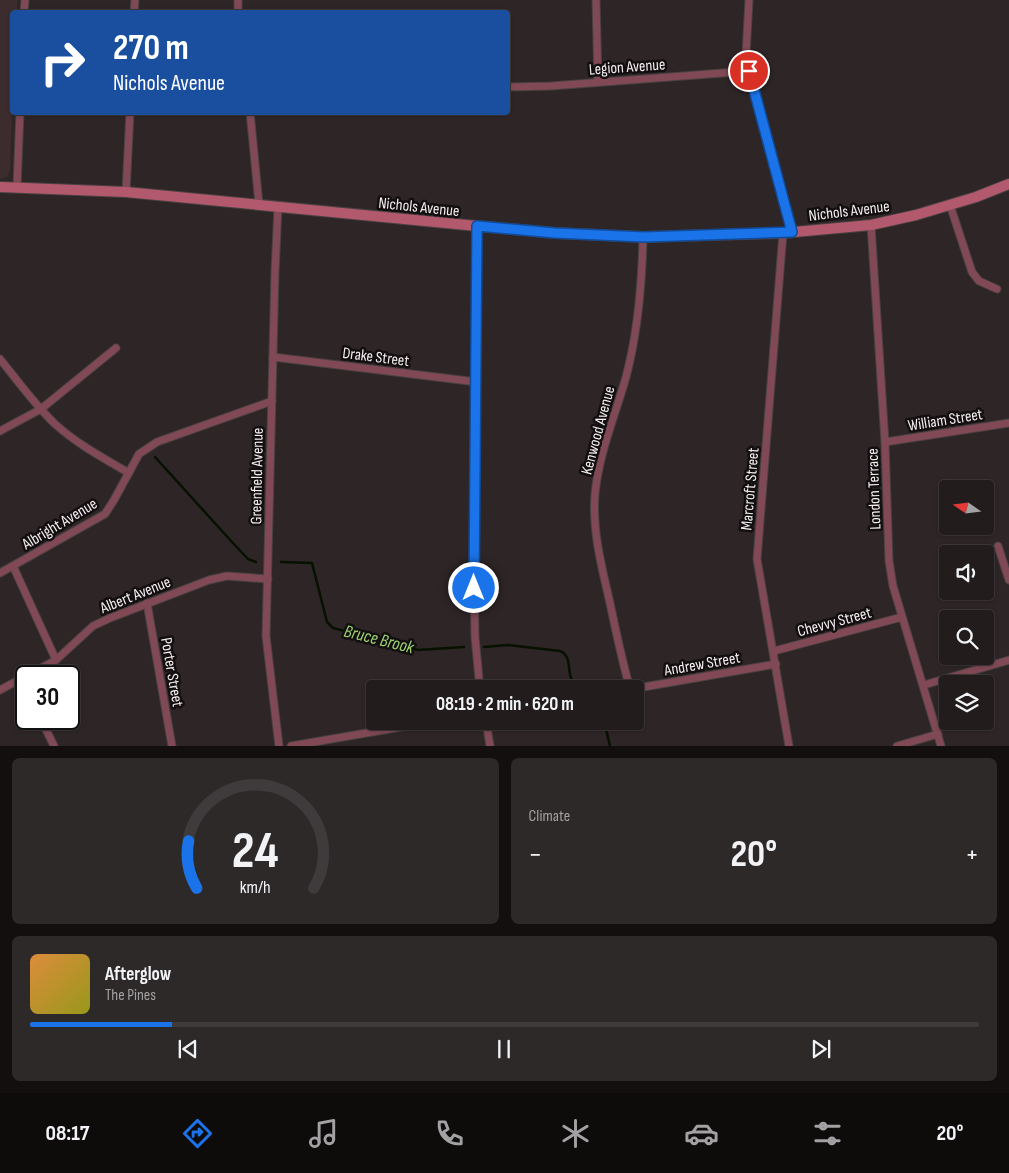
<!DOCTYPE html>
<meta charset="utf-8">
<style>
body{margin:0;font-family:"Sofia Sans Condensed",sans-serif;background:#2e2929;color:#f1f3f6;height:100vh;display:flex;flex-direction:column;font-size:19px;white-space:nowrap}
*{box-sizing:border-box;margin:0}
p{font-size:16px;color:#a2a1a3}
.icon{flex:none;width:28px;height:28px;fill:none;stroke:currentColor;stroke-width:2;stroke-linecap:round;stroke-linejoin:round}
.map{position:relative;height:746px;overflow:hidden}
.details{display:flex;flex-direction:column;gap:12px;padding:12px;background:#130f0f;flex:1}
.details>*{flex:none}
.hud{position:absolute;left:10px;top:10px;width:500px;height:105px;border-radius:5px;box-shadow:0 1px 4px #0004,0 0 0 1px #3f3a3b;background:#1a4fa0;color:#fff;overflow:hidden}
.needle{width:32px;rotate:284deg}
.buttons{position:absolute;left:939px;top:480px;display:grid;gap:10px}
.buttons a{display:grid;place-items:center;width:55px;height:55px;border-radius:5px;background:#221c1c;box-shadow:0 1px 4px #0004,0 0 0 1px #3f3a3b;font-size:25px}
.speed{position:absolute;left:15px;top:665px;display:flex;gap:10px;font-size:25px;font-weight:700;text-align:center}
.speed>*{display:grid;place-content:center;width:65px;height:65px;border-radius:50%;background:#221c1c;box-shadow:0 1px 4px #0004,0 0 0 1px #3f3a3b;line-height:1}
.speed .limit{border:2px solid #111;border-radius:8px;background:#fff;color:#111}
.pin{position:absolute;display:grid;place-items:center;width:42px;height:42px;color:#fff;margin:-21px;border:2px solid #fff;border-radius:50%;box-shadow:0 1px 5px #0007}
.me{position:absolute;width:55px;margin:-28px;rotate:0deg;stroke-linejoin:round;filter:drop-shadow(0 0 4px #0008)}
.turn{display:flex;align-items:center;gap:18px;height:105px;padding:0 20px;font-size:22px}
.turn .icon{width:65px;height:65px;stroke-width:2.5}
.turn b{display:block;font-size:35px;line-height:42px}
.big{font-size:38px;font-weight:700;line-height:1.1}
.details .tile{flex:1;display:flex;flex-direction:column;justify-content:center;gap:8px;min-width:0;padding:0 18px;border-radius:8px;background:#2e2929}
.details .dial{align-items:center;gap:0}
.dial svg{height:130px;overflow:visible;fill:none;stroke:#3f3a3b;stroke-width:7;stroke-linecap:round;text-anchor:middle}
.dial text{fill:#f1f3f6;stroke:none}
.song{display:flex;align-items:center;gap:15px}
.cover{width:60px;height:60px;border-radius:8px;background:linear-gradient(135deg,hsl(30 70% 55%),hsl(60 70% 35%))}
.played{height:5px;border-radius:2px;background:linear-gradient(90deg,#1a73e8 15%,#3f3a3b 15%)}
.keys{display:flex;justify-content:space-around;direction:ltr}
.heat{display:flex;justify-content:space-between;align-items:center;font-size:28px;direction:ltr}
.details .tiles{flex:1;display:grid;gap:12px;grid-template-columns:1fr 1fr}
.tile:last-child{grid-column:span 2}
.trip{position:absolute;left:366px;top:680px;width:278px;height:50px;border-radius:5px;background:#221c1c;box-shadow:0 1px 4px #0004,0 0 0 1px #3f3a3b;font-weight:700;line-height:50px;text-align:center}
.tabs{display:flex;height:80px;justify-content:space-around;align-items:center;background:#0e0b0b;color:#a2a1a3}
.tabs .icon{width:35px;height:35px}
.tabs .on{color:#1a73e8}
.tabs b{font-size:22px;color:#f1f3f6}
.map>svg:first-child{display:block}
.built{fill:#3c2c2e}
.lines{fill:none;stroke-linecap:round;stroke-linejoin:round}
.stream{stroke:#061100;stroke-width:2.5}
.street-casing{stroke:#4a4142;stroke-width:9}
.secondary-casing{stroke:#4a4142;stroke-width:12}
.street{stroke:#814955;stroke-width:7}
.secondary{stroke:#b3596d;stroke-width:10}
.route-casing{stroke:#114b97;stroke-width:12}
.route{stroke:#1a73e8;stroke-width:9}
.labels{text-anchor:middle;stroke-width:5;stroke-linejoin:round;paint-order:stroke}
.street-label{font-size:16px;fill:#f4eeef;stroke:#130f10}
.water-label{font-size:18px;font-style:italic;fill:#9dd36f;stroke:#130f10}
</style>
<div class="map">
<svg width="1009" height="746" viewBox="0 0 1009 746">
<rect width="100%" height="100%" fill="#2e2526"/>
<polygon class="built" points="0,0 17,0 17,12 12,12 12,112 10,171 7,177 0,179"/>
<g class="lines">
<g class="stream">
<polyline points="155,457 232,542 248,559 256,562"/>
<polyline points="281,562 312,563 327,622 333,628 418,650 464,647"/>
<path d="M484,647l23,-2 53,6c12,5 7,19 12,30 1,2 3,4 5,7"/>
<polyline points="604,721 610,746"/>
</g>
<g class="street-casing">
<g id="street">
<polyline points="238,0 238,12"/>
<polyline points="596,0 598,82"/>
<polyline points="749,0 746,54 792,232"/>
<polyline points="24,12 25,0"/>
<polyline points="134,12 135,0"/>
<polyline points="508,87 551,86 749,71"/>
<polyline points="250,112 259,204"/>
<polyline points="17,187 20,112"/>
<polyline points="126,192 130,112"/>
<polyline points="950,205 972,272 979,281 997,289"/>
<polyline points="278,207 275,272 266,636 279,746"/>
<polyline points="871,225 885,442 889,561 893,586 941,746"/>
<polyline points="477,226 474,572 475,637 480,689"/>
<polyline points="783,233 757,559 789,746"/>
<polyline points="273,357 477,382"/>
<path d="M0,359c18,22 34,45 55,65 22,20 48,34 74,49"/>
<polyline points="0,431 41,409 116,348"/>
<polyline points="885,442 1009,423"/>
<polyline points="998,546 1009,580"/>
<polyline points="13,566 56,660"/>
<polyline points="0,573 105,514 114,500 139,454 157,442 272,401"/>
<polyline points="147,603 172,746"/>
<polyline points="774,651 902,617"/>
<polyline points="21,678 26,689"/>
<polyline points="924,685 1009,660"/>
<path d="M630,689c-8,-29 -14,-57 -20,-86 -8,-35 -18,-72 -15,-109 4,-41 20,-78 31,-117 12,-45 16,-94 17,-140"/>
<polyline points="632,689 776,664"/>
<polyline points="0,690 56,660 93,626 110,618 209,580 227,576 268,579"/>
<polyline points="41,719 54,746"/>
<polyline points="486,721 490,746"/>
<polyline points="291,746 436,721"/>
<polyline points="897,746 938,734"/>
</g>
</g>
<g class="secondary-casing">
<polyline id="secondary" points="0,187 126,192 477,226 555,233 643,237 783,233 871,225 916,215 976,197 1009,184"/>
</g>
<use href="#street" class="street"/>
<use href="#secondary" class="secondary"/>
</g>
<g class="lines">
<g class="route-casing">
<polyline id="route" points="474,588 477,226 555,233 644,237 792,232 749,71"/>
</g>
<use href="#route" class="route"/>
</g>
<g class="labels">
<g class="street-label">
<text transform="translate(627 66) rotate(-4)" y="6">Legion Avenue</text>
<text transform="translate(419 206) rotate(6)" y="6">Nichols Avenue</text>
<text transform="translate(849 210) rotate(-7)" y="6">Nichols Avenue</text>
<text transform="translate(376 356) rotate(7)" y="6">Drake Street</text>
<text transform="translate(945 419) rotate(-9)" y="6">William Street</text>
<text transform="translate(597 430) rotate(-75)" y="6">Kenwood Avenue</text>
<text transform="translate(256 476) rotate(-89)" y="6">Greenfield Avenue</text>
<text transform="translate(749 489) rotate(-85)" y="6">Marcroft Street</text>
<text transform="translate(873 489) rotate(-92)" y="6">London Terrace</text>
<text transform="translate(59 523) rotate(-31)" y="6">Albright Avenue</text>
<text transform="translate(135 594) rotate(-22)" y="6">Albert Avenue</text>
<text transform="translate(834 621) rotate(-15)" y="6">Chevvy Street</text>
<text transform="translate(702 663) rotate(-10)" y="6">Andrew Street</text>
<text transform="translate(173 672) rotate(80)" y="6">Porter Street</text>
</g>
<g class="water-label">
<text transform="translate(379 639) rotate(14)" y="6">Bruce Brook</text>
</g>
</g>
</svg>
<div class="buttons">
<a><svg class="needle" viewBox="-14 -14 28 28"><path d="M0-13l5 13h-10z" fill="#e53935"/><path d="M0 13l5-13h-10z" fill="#a2a1a3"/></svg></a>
<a><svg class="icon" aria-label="sound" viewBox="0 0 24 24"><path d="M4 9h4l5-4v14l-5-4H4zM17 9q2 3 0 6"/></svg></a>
<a><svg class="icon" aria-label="search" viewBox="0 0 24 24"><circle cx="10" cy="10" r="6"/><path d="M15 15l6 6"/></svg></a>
<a><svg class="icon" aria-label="layers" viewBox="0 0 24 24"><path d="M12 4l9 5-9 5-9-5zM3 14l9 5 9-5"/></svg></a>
</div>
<div class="speed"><div class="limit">30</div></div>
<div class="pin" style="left:749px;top:71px;background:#d93025"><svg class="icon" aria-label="arrive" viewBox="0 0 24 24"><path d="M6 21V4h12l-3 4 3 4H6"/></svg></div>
<svg class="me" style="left:474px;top:588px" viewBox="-20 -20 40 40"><circle r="17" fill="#1a73e8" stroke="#fff" stroke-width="3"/><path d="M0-11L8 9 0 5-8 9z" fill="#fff"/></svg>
<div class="trip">08:19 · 2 min · 620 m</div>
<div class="hud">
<div class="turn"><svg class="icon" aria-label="right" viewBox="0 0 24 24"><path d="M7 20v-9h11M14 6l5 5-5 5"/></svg><div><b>270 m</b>Nichols Avenue</div></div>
</div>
</div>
<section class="details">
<div class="tiles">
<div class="tile dial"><svg viewBox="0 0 100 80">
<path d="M14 69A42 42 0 1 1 86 69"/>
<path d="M14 69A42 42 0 0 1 9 40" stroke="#1a73e8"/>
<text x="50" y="56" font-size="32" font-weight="700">24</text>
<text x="50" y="72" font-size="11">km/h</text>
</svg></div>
<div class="tile"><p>Climate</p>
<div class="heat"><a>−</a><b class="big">20°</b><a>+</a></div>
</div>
<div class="tile">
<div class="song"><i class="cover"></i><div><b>Afterglow</b><p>The Pines</p></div></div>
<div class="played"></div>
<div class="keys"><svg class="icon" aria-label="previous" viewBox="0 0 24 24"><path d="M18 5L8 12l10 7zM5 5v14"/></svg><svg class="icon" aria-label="pause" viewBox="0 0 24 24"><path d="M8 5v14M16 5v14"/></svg><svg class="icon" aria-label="next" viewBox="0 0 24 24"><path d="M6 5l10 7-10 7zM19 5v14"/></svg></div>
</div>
</div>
</section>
<nav class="tabs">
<b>08:17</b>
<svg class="icon on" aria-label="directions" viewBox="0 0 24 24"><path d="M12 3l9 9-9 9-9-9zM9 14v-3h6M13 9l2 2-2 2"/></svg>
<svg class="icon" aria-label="music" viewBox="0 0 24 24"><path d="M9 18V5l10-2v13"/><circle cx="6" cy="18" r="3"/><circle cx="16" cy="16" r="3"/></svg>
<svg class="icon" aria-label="phone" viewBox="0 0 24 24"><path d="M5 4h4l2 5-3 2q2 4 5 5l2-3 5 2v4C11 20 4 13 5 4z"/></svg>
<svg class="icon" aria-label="climate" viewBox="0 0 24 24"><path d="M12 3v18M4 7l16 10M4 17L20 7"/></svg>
<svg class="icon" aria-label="car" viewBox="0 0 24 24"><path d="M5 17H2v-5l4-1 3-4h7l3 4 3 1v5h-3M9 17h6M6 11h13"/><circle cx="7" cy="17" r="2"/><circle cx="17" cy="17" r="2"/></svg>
<svg class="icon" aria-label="filters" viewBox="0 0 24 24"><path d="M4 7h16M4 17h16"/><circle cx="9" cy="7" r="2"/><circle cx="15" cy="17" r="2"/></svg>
<b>20°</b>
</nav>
